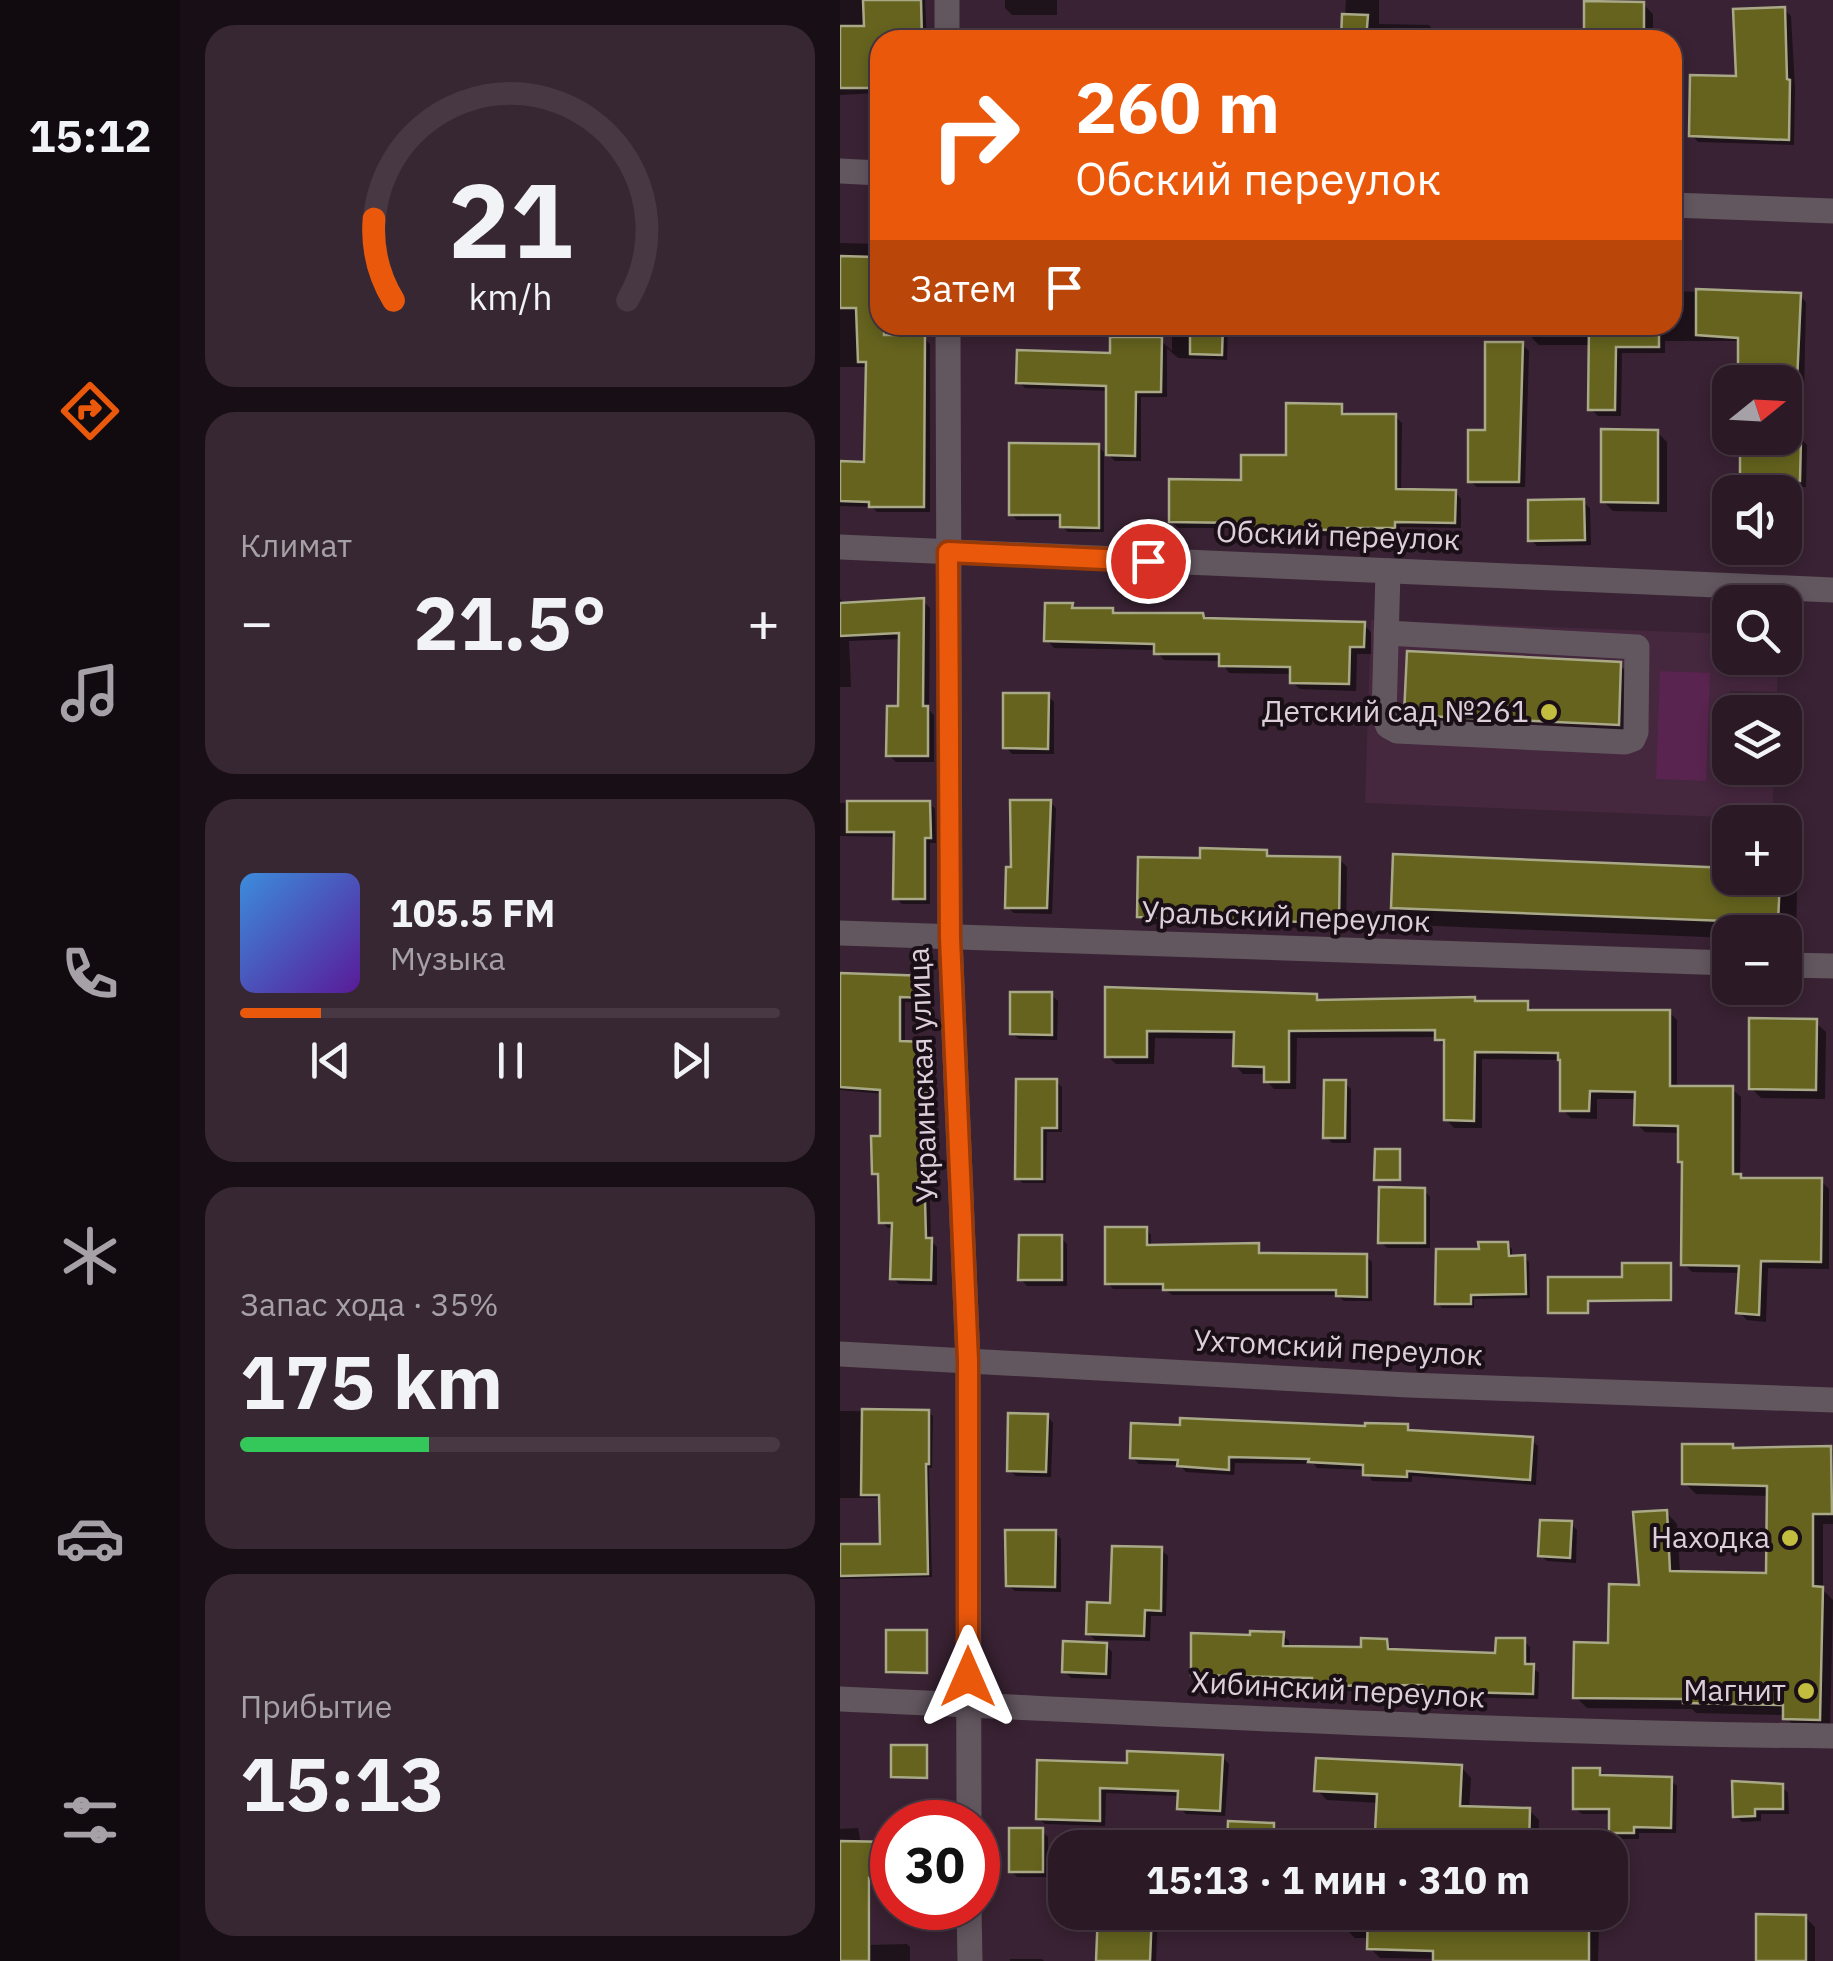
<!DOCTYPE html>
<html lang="ru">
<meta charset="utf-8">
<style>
body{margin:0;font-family:"IBM Plex Sans",sans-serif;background:#372732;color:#f1f3f6;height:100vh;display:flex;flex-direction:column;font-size:38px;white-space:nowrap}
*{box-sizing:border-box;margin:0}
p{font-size:32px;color:#a6a1a7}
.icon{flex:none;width:55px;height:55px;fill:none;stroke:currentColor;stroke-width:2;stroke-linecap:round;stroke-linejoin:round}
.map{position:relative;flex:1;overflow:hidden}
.sheet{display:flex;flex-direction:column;gap:25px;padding:25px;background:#180e15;width:660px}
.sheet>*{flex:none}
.guide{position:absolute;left:30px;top:30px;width:812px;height:305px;border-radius:30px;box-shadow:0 5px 15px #0003,0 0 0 2px #473843;background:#ea580c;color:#fff;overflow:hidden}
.needle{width:65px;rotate:72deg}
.buttons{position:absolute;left:872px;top:365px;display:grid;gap:20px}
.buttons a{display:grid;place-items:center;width:90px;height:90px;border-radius:20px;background:#2b1a26;box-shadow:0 5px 15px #0003,0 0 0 2px #473843;font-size:50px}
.speed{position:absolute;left:30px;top:1800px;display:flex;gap:20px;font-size:50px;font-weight:700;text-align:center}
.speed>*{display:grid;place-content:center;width:130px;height:130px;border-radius:50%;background:#2b1a26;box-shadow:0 5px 15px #0003,0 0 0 2px #473843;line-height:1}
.speed .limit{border:15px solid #d22;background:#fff;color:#111}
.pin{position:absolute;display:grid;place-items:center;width:85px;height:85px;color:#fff;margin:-42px;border:5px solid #fff;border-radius:50%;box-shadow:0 2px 10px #0007}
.me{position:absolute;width:110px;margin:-55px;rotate:0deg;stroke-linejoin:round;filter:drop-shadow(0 0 8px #0008)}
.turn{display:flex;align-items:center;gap:35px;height:210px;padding:0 40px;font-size:45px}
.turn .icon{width:130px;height:130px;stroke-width:2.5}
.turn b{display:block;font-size:70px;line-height:85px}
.then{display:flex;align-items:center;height:95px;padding:0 40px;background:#0003;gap:20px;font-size:38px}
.big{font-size:75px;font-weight:700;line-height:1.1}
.sheet .tile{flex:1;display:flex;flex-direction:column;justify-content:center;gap:15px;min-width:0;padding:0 35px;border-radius:30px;background:#372732}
.sheet .dial{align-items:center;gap:0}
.dial svg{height:260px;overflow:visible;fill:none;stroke:#473843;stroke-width:7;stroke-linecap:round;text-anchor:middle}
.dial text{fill:#f1f3f6;stroke:none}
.song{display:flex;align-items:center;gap:30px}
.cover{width:120px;height:120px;border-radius:15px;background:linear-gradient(135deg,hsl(210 70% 55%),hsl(270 70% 35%))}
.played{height:10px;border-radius:5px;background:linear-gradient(90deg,#ea580c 15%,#473843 15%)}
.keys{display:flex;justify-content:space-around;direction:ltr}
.heat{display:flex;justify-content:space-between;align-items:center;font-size:55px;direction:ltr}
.charge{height:15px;border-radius:8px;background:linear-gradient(90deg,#34c759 35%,#473843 0)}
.trip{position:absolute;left:208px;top:1830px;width:580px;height:100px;border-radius:30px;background:#2b1a26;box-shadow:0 5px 15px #0003,0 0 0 2px #473843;font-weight:700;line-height:100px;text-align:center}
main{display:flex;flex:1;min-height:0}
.tabs{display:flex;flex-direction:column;width:180px;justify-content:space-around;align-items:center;background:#110a0f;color:#a6a1a7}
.tabs .icon{width:70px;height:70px}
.tabs .current{color:#ea580c}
.tabs b{font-size:45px;color:#f1f3f6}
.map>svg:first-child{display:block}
.built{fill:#45273e}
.green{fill:#59244f}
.shadow{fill:#0007}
.building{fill:#65631e;stroke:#a9a987;stroke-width:2.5}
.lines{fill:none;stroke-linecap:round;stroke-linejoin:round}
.minor{stroke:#62565f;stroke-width:25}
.route-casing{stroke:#983908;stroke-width:25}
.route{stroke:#ea580c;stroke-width:18}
.poi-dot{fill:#c2bd3f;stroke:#1a0f17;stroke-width:4}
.labels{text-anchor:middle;stroke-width:8;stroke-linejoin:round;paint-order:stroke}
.street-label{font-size:30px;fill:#ddced9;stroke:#1a0f17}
.poi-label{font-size:30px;fill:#ddced9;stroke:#1a0f17;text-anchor:end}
</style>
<main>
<nav class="tabs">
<b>15:12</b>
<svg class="icon current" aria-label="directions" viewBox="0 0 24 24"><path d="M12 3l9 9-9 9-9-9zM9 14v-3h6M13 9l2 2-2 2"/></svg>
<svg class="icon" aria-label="music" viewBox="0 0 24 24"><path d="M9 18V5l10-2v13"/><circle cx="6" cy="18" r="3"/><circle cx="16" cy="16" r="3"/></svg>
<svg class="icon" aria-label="phone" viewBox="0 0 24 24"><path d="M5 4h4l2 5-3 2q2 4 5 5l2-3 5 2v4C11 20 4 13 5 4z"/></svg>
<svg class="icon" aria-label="climate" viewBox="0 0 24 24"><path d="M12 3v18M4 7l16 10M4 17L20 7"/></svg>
<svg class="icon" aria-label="car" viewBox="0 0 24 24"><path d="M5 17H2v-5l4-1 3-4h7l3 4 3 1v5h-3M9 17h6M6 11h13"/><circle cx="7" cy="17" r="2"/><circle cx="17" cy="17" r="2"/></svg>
<svg class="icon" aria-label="filters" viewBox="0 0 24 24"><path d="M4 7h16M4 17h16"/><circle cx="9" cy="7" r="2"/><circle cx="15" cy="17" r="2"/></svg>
</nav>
<section class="sheet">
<div class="tile dial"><svg viewBox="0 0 100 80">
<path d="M14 69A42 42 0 1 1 86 69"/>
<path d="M14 69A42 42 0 0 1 8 44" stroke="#ea580c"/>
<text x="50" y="56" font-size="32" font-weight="700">21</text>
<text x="50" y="72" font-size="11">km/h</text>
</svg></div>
<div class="tile"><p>Климат</p>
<div class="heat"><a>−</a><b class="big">21.5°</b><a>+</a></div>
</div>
<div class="tile">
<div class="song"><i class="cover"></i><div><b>105.5 FM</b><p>Музыка</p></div></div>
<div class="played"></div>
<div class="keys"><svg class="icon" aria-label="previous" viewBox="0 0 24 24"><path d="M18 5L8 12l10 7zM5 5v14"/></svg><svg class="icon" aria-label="pause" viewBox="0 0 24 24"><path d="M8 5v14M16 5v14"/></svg><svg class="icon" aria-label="next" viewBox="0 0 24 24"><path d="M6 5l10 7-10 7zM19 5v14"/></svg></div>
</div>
<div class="tile"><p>Запас хода · 35%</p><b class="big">175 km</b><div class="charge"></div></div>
<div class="tile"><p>Прибытие</p><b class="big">15:13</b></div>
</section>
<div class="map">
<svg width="993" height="1961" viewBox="0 0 993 1961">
<rect width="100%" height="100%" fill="#392233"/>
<polygon class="built" points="531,620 890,634 890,658 938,658 937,692 890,691 890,768 934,768 932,819 525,803"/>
<polygon class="green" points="820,671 870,673 866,781 816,779"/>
<g class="shadow">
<polygon points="0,0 85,0 87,40 40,40 40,102 37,93 0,95"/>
<polygon points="165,0 217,0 217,15 172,15 165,8"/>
<polygon points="506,0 539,0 539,24 589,25 595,32 595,40 470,40 470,33 504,33"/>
<polygon points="803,4 813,14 813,40 746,40"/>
<polygon points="944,10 951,16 955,88 954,145 858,142 852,135 898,78"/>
<polygon points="0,243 40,244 40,325 49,325 50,338 84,338 90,344 90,512 37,512 32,507 0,506 0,464 27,465 28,367 0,367"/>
<polygon points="832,291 959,295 966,302 963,441 967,445 966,487 937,487 937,492 890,492 890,490 902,490 902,438 945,438 945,382 901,382 900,341 825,341 825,353 782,353 781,416 758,416 751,409 751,345 699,345 692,338 692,325 832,325"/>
<polygon points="332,325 388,325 387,360 338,358 327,348 327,397 301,397 301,461 275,461 268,454 269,391 185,388 179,382 320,340 332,351"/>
<polygon points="682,344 689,351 685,487 637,487 630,481"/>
<polygon points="501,406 508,417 555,416 562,423 561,491 615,492 621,499 621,528 560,527 560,534 499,533 499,536 409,534 403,528 338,528 331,521 448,458"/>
<polygon points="817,432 827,442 827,512 773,511 763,501"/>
<polygon points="258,447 264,452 264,532 228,532 222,526 223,520 177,520 171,514"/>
<polygon points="890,501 890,548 937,548 937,556 897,556 890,549"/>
<polygon points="743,502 750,508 751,545 697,546 691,540"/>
<polygon points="0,599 7,605 83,601 90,608 89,710 94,715 94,762 56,762 49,755 60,708 61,639 9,641 11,687 0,687"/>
<polygon points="232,606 236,610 272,611 277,615 362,616 367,620 524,625 531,632 531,654 517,654 516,691 460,689 452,682 452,674 389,673 381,661 324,660 316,650 214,648 207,640"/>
<polygon points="779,665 786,671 785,731 573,720 566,714"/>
<polygon points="208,696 214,702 214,754 172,754 166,747"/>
<polygon points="897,700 936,702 938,712 897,712"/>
<polygon points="210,802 216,808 212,914 174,913 167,907 174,869"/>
<polygon points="0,803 89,803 95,809 96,843 90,843 90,904 62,904 56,898 57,837 0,836"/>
<polygon points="426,852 432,859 499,859 507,867 506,929 307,924 299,916 363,860"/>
<polygon points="890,870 890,878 944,878 957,891 956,940 945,940 945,932 890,932 890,938 572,925 554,907"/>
<polygon points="0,977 88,978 94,984 93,1003 65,1002 65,1044 86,1045 92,1051 89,1097 93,1101 94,1129 88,1129 91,1241 97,1247 97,1285 59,1284 53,1278 54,1228 48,1228 42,1222 40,1179 34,1173 42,1139 43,1094 0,1090"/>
<polygon points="268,990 476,997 481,1002 634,999 638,1003 687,1004 696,1013 829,1012 837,1020 837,1088 892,1089 901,1097 900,1177 904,1180 981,1181 989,1189 989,1269 928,1268 926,1322 907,1320 899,1312 901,1273 852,1272 844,1264 844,1165 840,1161 840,1133 805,1132 797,1124 797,1099 757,1099 757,1119 731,1118 723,1110 721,1060 642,1059 642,1128 614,1128 606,1119 606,1049 597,1037 457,1038 456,1089 434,1089 426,1080 426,1074 403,1074 395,1065 396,1039 315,1038 314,1064 276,1064 267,1056"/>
<polygon points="211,995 218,1001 217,1040 179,1039 172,1033"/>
<polygon points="975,1022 986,1032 985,1099 921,1098 911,1088"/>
<polygon points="216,1082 222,1087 222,1132 207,1132 206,1183 183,1183 177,1178"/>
<polygon points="505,1083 511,1089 511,1143 492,1143 486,1137"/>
<polygon points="559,1151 561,1182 540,1181 537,1179"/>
<polygon points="584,1190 590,1197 590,1248 547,1248 541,1242"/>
<polygon points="306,1229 311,1235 311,1247 418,1246 423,1255 526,1256 532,1262 532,1301 504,1301 497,1295 332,1295 325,1289 273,1289 268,1283"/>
<polygon points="221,1238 227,1244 227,1286 187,1286 181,1279"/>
<polygon points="667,1244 672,1249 672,1258 684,1258 689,1262 690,1298 634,1299 634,1308 602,1308 598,1303 641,1252"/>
<polygon points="830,1266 833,1301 749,1302 749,1314 710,1312 785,1280"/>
<polygon points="0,1411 88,1412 93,1416 92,1468 89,1468 92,1577 0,1579 0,1546 42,1547 41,1498 0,1498"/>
<polygon points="207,1416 213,1423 211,1477 176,1476 169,1470"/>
<polygon points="567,1427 573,1432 691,1440 698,1446 696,1485 572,1476 572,1482 532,1481 526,1470 477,1468 474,1464 395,1463 394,1475 346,1472 340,1465 299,1464 292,1457 527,1428"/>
<polygon points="990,1448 993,1451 993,1524 983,1524 983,1590 993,1600 990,1730 956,1729 945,1715 856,1713 852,1709 747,1708 736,1697 770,1645 801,1587 826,1512 837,1524 840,1574 928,1575 929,1496 856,1494 845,1483 895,1450"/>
<polygon points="731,1524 737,1530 736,1563 707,1561 700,1555"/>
<polygon points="215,1532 221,1539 221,1592 175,1591 168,1585"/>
<polygon points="321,1550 328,1556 326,1616 311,1616 310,1641 255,1640 248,1633"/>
<polygon points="86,1633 88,1674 51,1674 49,1671"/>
<polygon points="443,1635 449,1641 449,1649 523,1650 546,1641 553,1652 658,1656 684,1641 690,1647 690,1666 699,1673 698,1699 591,1696 585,1691 481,1691 475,1683 360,1680 353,1674"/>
<polygon points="266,1645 272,1652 271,1679 231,1678 224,1671"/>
<polygon points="86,1748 88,1779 53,1776"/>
<polygon points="382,1757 389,1764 385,1816 346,1814 340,1808 340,1796 266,1793 265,1826 205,1824 198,1818 289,1766"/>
<polygon points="621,1767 631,1778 629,1809 689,1810 699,1820 698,1848 548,1841 538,1831 539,1803 487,1800 477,1790"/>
<polygon points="759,1770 767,1778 830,1780 837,1786 836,1833 799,1833 799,1839 778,1839 771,1832 771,1814 742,1814 735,1808"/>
<polygon points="942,1787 948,1793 949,1814 921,1814 921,1821 902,1822 896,1816"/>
<polygon points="433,1825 440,1832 439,1848 389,1848"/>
<polygon points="18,1828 21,1844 52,1844 52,1880 31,1880 31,1945 67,1944 70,1947 70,1961 0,1961 0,1829"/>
<polygon points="202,1831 208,1837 208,1877 177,1877 171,1871"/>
<polygon points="261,1912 318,1912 316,1961 259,1961"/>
<polygon points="505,1912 696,1912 696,1917 748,1918 759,1928 758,1961 540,1958 530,1948 530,1938 515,1938 504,1927"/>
<polygon points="965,1917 975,1927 975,1961 918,1961"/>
<polygon points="170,1959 202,1959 204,1961 170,1961"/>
</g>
<g class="building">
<polygon points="23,0 81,0 82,40 40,40 40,88 0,88 0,26 24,26"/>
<polygon points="744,1 804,2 804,40 744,40"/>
<polygon points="945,7 947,79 950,80 949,140 849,136 850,75 896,76 893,9"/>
<polygon points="502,14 528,15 526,40 501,40"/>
<polygon points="0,256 35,257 34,267 40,267 40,325 44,325 44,335 85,335 84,507 29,507 29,502 0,501 0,461 24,462 26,362 18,362 16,308 0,308"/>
<polygon points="856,289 961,293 957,382 898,382 898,338 856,335"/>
<polygon points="350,325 383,325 382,355 350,354"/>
<polygon points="749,325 819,325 819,347 776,347 775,410 748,410"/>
<polygon points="270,337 322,337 321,392 296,392 295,456 266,455 266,386 176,383 177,350 270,353"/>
<polygon points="645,342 683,342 679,482 628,482 628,430 645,430"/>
<polygon points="446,403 502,404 502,414 556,414 556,489 616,490 615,523 555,522 555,528 494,528 494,530 400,529 400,523 329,522 329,479 401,480 401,455 446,455"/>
<polygon points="761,429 818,430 818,503 761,502"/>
<polygon points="900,438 961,438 960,481 931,481 931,492 900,492"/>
<polygon points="169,443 259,444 259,528 220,527 220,515 169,515"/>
<polygon points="744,499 745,540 688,541 688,500"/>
<polygon points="84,598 83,706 88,706 88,756 46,756 47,706 58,706 59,633 0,636 0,603"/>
<polygon points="205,603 233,603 232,608 273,608 273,613 363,613 364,618 525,622 524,647 510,647 509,684 450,683 450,667 379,666 379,654 314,654 314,644 204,641"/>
<polygon points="567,651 781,662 779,725 564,715"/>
<polygon points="163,693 209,693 208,749 163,748"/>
<polygon points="170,800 211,800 207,908 165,908 166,867 171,867"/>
<polygon points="7,801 90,801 91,838 85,838 85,899 53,899 54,832 7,832"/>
<polygon points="360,848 427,850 427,856 500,857 499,923 297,917 298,857 360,858"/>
<polygon points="553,854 890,868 890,878 940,878 938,923 551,908"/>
<polygon points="0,973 89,976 88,998 60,997 60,1041 87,1042 83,1093 88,1093 89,1124 83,1124 86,1238 92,1238 91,1280 50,1279 52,1223 39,1223 38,1174 32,1174 31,1136 40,1136 40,1090 0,1087"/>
<polygon points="265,987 477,994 477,1000 635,997 635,1001 688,1001 688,1010 830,1010 830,1086 893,1086 893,1174 901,1174 901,1178 982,1178 981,1262 921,1261 919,1315 896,1313 899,1266 841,1265 842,1162 838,1162 838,1126 794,1125 795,1092 750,1091 749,1111 720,1111 720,1060 718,1060 718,1053 635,1052 634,1121 604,1120 604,1040 595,1040 595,1030 449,1031 449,1082 424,1082 424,1067 393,1066 394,1032 307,1031 307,1057 265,1057"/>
<polygon points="170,992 212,992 212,1035 170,1034"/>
<polygon points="909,1018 977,1019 976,1090 909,1089"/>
<polygon points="176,1079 217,1079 217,1128 202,1128 202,1179 175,1179"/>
<polygon points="484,1080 506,1080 505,1138 483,1138"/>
<polygon points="535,1149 560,1149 560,1180 534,1180"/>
<polygon points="539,1187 585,1188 585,1243 538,1243"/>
<polygon points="265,1227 307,1227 307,1245 419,1243 419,1253 527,1254 527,1297 496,1296 496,1290 323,1290 323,1284 265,1284"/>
<polygon points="179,1235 222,1235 222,1280 178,1280"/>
<polygon points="638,1242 668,1242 669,1256 685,1255 686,1294 631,1295 631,1304 595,1304 596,1249 639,1249"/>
<polygon points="782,1263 831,1263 831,1300 748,1301 748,1313 708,1313 708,1277 782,1277"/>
<polygon points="22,1409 89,1410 89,1464 86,1464 88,1574 0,1576 0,1544 40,1544 39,1495 21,1495"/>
<polygon points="168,1413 208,1414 206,1472 167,1471"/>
<polygon points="340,1418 525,1426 525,1423 568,1424 568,1430 693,1437 690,1480 567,1471 567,1477 523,1475 523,1465 468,1462 469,1459 389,1457 389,1470 337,1466 338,1460 290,1458 291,1423 340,1425"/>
<polygon points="842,1444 893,1444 893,1448 991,1446 992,1514 973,1514 973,1586 983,1587 980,1720 943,1719 943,1705 843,1703 843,1699 733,1698 734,1642 768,1643 769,1584 799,1585 793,1512 827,1510 830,1571 926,1573 927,1486 842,1484"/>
<polygon points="700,1520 732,1521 730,1558 698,1556"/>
<polygon points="165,1530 216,1530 215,1587 166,1586"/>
<polygon points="272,1546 322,1547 321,1611 305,1610 304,1636 246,1634 247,1602 270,1603"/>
<polygon points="46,1630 87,1630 87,1673 46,1672"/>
<polygon points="410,1631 444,1632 443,1646 521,1647 521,1638 547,1639 548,1649 655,1653 656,1638 685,1638 685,1664 694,1664 693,1694 582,1691 582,1685 472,1686 472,1678 351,1675 351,1633 410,1635"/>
<polygon points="223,1641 267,1643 266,1674 222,1672"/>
<polygon points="51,1745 87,1745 87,1778 51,1777"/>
<polygon points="287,1751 383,1755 380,1811 337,1809 338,1791 260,1788 260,1821 196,1819 197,1760 287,1763"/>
<polygon points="476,1758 622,1765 620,1806 690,1808 689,1848 640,1848 640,1837 535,1832 537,1794 474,1791"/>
<polygon points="733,1768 760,1768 760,1775 832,1777 831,1828 794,1827 794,1833 769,1833 769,1809 733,1809"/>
<polygon points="892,1781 943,1784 943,1809 915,1809 915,1816 893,1817"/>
<polygon points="388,1821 434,1823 434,1848 387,1848"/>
<rect x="169" y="1828" width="34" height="44"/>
<polygon points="0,1841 52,1842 52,1878 29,1878 29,1961 0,1961"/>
<polygon points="258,1912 312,1912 310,1961 256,1961"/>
<polygon points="528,1912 749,1916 749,1961 593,1961 593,1951 527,1949"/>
<polygon points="916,1914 966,1915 966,1961 916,1961"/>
</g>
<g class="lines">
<g class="minor">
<polyline points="107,0 107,40"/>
<polyline points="0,171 40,173"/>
<polyline points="832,205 993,211"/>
<polyline points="108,325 110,938 128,1361 129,1822"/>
<polyline points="0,547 993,590"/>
<polyline points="546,633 797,647 796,732 793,739 785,742 557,731 548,726 544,716 548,571"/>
<polyline points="0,933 890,963"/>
<polyline points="945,965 993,966"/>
<polyline points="0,1354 568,1385 993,1400"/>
<path d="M0,1699c331,15 661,34 993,37"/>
<polyline points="129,1908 130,1961"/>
</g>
</g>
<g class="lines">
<g class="route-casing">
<polyline id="route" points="128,1677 128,1361 110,938 108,552 308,561"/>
</g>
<use href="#route" class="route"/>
</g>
<g class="poi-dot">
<circle cx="709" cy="712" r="10"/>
<circle cx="950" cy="1538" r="10"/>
<circle cx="966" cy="1691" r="10"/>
</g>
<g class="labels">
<g class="street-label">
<text transform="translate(498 536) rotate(2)" y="10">Обский переулок</text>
<text transform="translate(446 917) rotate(2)" y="10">Уральский переулок</text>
<text transform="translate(83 1075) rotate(-92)" y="10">Украинская улица</text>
<text transform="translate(498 1348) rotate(3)" y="10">Ухтомский переулок</text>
<text transform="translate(498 1690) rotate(3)" y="10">Хибинский переулок</text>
</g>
<g class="poi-label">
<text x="689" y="722">Детский сад №261</text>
<text x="930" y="1548">Находка</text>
<text x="946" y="1701">Магнит</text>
</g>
</g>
</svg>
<div class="buttons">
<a><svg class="needle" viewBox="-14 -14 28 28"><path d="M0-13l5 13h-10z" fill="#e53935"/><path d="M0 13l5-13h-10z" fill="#a6a1a7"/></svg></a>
<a><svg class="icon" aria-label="sound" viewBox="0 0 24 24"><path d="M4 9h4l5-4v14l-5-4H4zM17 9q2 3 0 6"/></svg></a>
<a><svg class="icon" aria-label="search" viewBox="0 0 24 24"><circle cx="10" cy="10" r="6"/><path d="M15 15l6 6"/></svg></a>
<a><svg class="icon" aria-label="layers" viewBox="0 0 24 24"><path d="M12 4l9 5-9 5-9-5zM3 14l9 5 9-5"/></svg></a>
<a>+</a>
<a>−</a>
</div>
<div class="speed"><div class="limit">30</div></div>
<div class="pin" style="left:308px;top:561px;background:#d93025"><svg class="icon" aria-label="arrive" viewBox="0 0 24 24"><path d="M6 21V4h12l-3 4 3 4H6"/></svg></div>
<svg class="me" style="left:128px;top:1677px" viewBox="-20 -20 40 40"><path d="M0-17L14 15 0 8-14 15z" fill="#ea580c" stroke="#fff" stroke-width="4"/></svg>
<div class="trip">15:13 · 1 мин · 310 m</div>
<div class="guide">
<div class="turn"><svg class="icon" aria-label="right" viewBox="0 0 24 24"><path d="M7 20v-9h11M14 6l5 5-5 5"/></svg><div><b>260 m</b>Обский переулок</div></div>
<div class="then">Затем<svg class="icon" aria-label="arrive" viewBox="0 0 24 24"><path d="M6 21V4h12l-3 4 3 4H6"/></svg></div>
</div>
</div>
</main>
